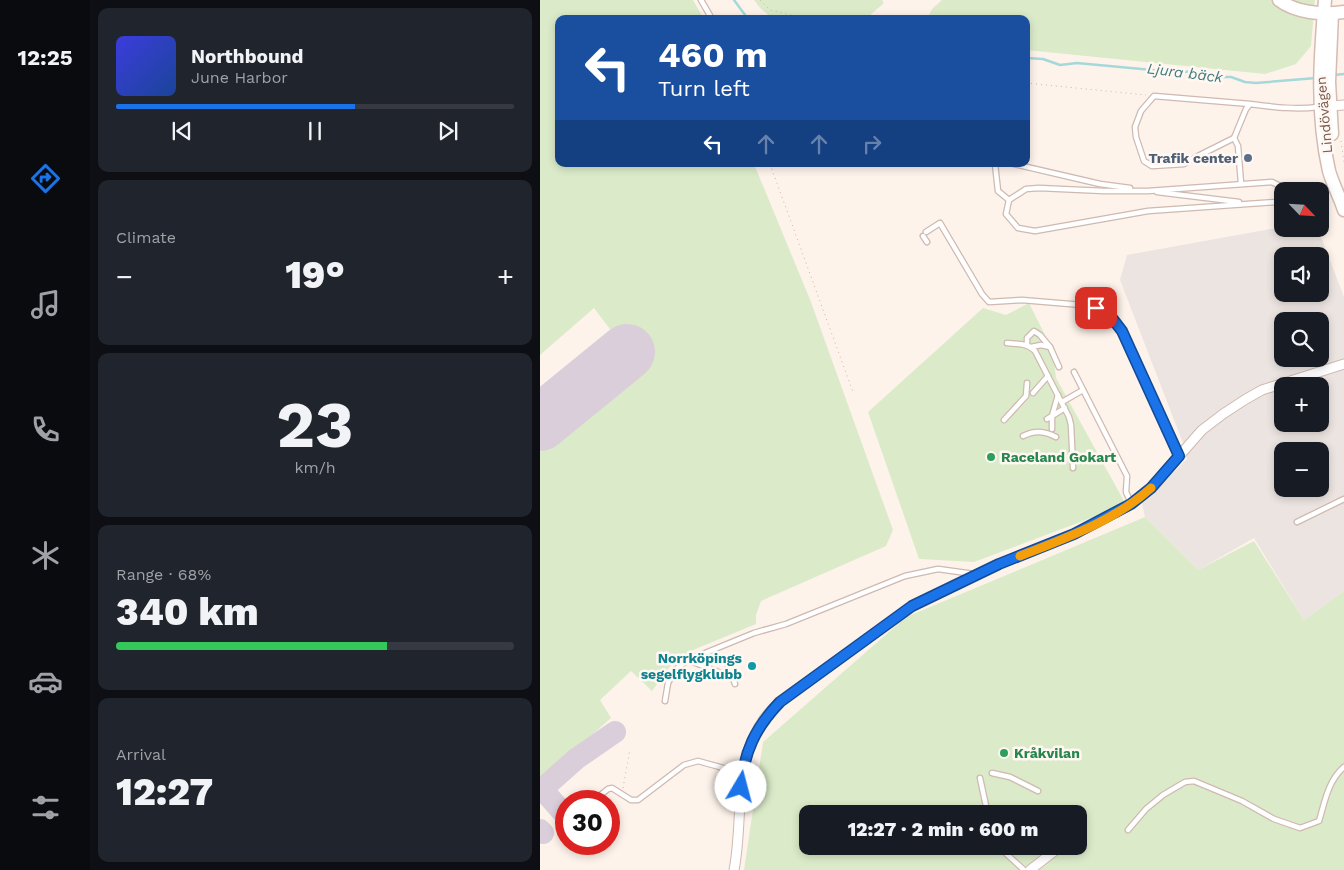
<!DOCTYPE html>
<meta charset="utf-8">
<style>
body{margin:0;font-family:"Work Sans",sans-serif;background:#20242c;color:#f1f3f6;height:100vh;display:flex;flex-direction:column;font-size:19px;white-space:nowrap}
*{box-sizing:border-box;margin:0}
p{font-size:16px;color:#9ea1a6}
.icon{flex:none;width:28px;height:28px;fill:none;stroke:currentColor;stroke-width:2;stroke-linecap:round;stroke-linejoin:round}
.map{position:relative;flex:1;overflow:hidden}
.details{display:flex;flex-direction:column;gap:8px;padding:8px;background:#0d0f14;width:450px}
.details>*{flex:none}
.hud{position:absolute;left:15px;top:15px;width:475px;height:152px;border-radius:10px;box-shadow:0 2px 8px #0003;background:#1a4fa0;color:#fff;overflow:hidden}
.needle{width:32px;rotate:115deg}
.fabs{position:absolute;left:734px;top:182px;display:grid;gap:10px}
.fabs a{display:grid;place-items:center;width:55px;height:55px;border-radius:10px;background:#171b24;box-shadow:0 2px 8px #0003;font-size:25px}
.speed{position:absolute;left:15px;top:790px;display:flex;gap:10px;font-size:25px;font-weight:700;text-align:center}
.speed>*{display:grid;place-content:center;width:65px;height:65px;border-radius:50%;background:#171b24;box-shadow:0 2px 8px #0003;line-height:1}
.speed .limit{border:8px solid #d22;background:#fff;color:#111}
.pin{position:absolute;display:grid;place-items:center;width:42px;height:42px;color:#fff;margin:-21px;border-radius:10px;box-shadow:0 2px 8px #0006}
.me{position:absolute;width:55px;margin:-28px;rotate:8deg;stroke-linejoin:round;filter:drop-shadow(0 0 4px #0008)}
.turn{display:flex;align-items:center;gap:18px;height:105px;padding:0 20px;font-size:22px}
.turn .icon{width:65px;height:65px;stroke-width:2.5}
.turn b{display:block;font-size:35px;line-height:42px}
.lanes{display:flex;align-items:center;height:48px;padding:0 20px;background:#0003;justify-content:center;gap:25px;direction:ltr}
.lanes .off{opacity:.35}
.big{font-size:38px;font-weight:800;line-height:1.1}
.details .card{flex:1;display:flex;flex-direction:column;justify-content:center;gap:8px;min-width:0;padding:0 18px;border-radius:10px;background:#20242c}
.details .dial{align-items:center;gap:0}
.dial b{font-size:65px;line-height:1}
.song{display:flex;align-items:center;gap:15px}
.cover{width:60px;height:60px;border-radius:8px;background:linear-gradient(135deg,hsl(240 70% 55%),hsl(220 70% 35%))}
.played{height:5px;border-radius:2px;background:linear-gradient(90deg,#1a73e8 60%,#363941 60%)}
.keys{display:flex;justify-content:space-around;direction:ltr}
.heat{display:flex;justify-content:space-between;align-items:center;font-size:28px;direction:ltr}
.charge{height:8px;border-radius:4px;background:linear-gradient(90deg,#34c759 68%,#363941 0)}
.trip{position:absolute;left:259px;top:805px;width:288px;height:50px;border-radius:10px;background:#171b24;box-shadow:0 2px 8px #0003;font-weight:800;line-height:50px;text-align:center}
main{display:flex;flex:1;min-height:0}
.tabs{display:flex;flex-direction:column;width:90px;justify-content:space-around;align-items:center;background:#090b0e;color:#9ea1a6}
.tabs .icon{width:35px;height:35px}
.tabs .on{color:#1a73e8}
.tabs b{font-size:22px;color:#f1f3f6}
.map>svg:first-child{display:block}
.industrial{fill:#ece4e0;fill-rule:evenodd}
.green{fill:#dbebc9;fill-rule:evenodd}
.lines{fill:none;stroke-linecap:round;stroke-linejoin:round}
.stream{stroke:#a5d8d9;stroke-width:2.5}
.taxiway{stroke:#d9ceda;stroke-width:22}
.runway{stroke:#d9ceda;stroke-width:56}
.service-casing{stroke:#cfb9b0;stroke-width:7}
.minor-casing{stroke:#cfb9b0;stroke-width:11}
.secondary-casing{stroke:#d5bbb0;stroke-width:15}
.path{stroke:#d8b2a5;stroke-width:1;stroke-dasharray:1 4;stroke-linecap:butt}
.service{stroke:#fff;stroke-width:4.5}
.minor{stroke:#fff;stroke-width:9}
.secondary{stroke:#fff;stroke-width:12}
.route-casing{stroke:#114b97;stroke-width:12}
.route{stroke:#1a73e8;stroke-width:9}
.slow{stroke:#f59e0b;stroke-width:9}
.service-dot{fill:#5c6f8a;stroke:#fff8f2;stroke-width:2}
.leisure-dot{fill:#2e9e5b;stroke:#fff8f2;stroke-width:2}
.culture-dot{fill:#0f9aa8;stroke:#fff8f2;stroke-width:2}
.labels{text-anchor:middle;stroke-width:5;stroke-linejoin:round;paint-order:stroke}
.street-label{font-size:14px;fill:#78574d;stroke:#fff8f2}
.service-label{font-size:14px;font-weight:bold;fill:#4e5e75;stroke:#fff8f2;text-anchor:end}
.leisure-label{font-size:14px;font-weight:bold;fill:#27864d;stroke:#fff8f2;text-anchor:start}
.culture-label{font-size:14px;font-weight:bold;fill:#0d838f;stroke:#fff8f2;text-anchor:end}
.water-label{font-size:15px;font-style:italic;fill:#407b7d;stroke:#fff8f2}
</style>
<main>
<nav class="tabs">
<b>12:25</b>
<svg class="icon on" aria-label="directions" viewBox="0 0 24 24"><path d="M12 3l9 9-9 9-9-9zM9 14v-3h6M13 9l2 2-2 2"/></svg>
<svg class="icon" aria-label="music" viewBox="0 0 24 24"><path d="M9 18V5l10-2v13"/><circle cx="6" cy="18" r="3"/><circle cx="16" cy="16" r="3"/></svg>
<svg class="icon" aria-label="phone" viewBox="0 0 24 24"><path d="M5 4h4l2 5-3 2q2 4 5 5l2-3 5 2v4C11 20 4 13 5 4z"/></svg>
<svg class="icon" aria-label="climate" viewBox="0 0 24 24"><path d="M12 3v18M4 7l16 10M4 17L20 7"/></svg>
<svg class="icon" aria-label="car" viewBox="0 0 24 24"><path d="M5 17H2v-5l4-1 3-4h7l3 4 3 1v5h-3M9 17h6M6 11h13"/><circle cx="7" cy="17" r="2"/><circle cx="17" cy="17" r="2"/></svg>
<svg class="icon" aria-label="filters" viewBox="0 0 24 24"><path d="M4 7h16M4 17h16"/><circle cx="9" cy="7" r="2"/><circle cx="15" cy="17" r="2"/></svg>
</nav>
<section class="details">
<div class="card">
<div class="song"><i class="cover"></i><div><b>Northbound</b><p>June Harbor</p></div></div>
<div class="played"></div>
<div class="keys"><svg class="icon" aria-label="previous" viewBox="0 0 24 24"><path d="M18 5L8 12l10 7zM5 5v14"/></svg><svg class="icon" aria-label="pause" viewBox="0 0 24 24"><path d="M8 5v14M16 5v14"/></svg><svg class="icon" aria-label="next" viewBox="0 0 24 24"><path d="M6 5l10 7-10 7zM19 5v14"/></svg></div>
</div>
<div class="card"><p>Climate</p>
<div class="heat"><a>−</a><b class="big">19°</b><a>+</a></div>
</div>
<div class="card dial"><b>23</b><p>km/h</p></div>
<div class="card"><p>Range · 68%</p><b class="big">340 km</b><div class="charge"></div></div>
<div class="card"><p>Arrival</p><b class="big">12:27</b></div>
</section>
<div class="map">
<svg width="804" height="870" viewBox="0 0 804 870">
<rect width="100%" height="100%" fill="#fdf3eb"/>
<path class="industrial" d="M742,227v2h36l26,68v294l-40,29 -50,-82 -56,32 -53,-53 -3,-14 45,-44 -4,-16 -63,-163 7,-25zM742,256h38v38h-38zM742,321h38v38h-38zM742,386h38v38h-38zM742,451h38v38h-38z"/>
<g class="green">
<polygon points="0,0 153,0 164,19 19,19 19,164 214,164 271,302 353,530 346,546 221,601 216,615 216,624 153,650 133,662 112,691 91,671 60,700 71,718 0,781 0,452 100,369 54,308 0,355"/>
<polygon points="214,0 342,0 344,3 329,16 322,19 233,19 221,9"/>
<polygon points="402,0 775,0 771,46 756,64 725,74 486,50 486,19 387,19 392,9"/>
<polygon points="489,303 513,351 516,378 584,501 572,510 434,562 379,559 328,412 443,308 466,315"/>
<path d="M605,517l53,53 56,-29 50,79 40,-29v279h-600l19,-128 143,-125zM268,814h270v32h-270z"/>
</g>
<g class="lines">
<g class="stream">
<polyline points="194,0 208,19"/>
<polyline points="486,58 503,59 520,65 537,63 623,71 655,72 673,77 691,77 705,82 716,83 776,78"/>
<polyline points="794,75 804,74"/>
</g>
<g class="taxiway">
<polyline points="2,789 26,816"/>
<polyline points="0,791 36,759 75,732"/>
<polyline points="0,830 3,833"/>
</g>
<polyline class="runway" points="0,423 87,352"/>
<g class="service-casing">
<g id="service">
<polyline points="161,0 172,19"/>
<path d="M710,104l-96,-8 -13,15 -6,16 1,10 8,24 8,5 32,-2 14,-8 36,-18 12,-29 4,-5c24,3 45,6 68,3"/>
<polyline points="694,138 698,146 701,183"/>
<polyline points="455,164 458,191 469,200"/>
<polyline points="474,164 560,184 590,188"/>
<polygon points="732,182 740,186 741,195 736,202 608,211 495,231 478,228 466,214 469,200 486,189 499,188 564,191 608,191"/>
<polyline points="617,192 699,202"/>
<polyline points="386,232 400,223 442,294 449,302 482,300 542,305 556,308 571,318 582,331 639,455"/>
<polyline points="383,236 387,242"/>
<path d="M467,343c10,1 21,0 28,8l34,66 2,8 2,43"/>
<polyline points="487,345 487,338 494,331 500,335 510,347"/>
<polyline points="491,347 501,345 510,347 519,367"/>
<polyline points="534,372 587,476 586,492 591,503"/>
<polyline points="493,393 508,376"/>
<polyline points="522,402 543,390"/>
<polyline points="507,419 525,408"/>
<polyline points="464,420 486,396 487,383"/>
<polyline points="512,429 512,416 518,395"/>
<path d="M483,436c12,-6 21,-5 33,1"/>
<polyline points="757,522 804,499"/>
<polyline points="148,660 186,675 192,673"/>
<polyline points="186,660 195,684"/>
<polyline points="125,701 128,683 135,670 148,660 214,633 246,624 365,576 398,569 434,574"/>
<polyline points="452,773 470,777 498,791"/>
<polyline points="440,778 446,806 446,814"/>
<polyline points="53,801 68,789 72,788 91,800 98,800 144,765 158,761 187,769 203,768"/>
<path d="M588,830l18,-21 17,-14 22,-13 9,-1 48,20 32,18 26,9 19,-7c6,-20 9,-40 25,-54"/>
<polyline points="455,846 460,848 484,870"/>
</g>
</g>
<g class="minor-casing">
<g id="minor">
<polyline points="790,106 804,105"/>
<path d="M194,870c10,-50 -2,-106 30,-151 4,-6 10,-11 15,-17l134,-96 86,-42 75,-30 57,-30 20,-16 51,-58 21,-16 23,-15 16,-9 82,-26"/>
<polyline points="490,870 521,846"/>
</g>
</g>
<g class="secondary-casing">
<g id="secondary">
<path d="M739,0c17,13 44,15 65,12"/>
<path d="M785,0c-5,57 -9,114 4,171 4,14 11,26 15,39"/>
<polyline points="792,134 789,82 792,14"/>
</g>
</g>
<g class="path">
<polyline points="220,0 230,10 267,19"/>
<polyline points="486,83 606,95"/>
<polyline points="801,141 804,162"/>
<polyline points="230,164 313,392"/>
<polyline points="83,788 90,749"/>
</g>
<use href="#service" class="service"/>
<use href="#minor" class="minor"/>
<use href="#secondary" class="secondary"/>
</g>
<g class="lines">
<g class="route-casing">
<path id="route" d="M201,787c3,-35 14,-59 39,-85l132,-96 87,-42 75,-30 57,-30 20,-16 28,-32 -57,-125 -10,-13 -16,-10"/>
</g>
<use href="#route" class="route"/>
<path class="slow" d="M480,556c46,-18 94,-35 131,-68"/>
</g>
<circle class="service-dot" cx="708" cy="158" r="5"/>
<g class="leisure-dot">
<circle cx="451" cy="457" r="5"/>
<circle cx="464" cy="753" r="5"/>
</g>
<circle class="culture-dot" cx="212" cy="666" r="5"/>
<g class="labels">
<g class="street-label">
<text transform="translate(784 115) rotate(-95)" y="5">Lindövägen</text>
</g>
<g class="service-label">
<text x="698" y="163">Trafik center</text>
</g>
<g class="leisure-label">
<text x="461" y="462">Raceland Gokart</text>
<text x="474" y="758">Kråkvilan</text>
</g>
<g class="culture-label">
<text x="202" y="663">Norrköpings<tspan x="202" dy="16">segelflygklubb</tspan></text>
</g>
<g class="water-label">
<text transform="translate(645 73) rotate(7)" y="5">Ljura bäck</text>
</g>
</g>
</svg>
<div class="fabs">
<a><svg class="needle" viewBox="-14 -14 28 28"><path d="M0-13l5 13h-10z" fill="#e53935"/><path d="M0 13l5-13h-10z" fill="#9ea1a6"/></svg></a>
<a><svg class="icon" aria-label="sound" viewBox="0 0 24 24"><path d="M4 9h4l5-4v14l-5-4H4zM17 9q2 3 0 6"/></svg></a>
<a><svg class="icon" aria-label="search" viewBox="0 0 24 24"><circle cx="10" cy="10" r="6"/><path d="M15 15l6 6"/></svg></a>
<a>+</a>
<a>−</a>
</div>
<div class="speed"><div class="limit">30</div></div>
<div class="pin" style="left:556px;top:308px;background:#d93025"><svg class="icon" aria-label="arrive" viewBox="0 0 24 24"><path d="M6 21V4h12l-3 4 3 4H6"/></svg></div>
<svg class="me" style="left:201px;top:787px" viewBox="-20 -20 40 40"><circle r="19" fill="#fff"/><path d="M0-13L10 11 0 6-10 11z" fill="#1a73e8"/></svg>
<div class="trip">12:27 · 2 min · 600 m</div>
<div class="hud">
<div class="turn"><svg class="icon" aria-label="left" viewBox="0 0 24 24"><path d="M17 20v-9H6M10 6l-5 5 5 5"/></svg><div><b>460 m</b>Turn left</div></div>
<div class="lanes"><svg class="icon" aria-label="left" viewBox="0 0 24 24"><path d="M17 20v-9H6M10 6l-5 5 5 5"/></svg><svg class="icon off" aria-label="ahead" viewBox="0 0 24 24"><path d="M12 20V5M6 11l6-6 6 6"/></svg><svg class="icon off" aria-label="ahead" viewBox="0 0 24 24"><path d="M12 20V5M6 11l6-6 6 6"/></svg><svg class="icon off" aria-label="right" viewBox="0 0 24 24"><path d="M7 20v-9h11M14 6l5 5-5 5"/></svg></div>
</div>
</div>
</main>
